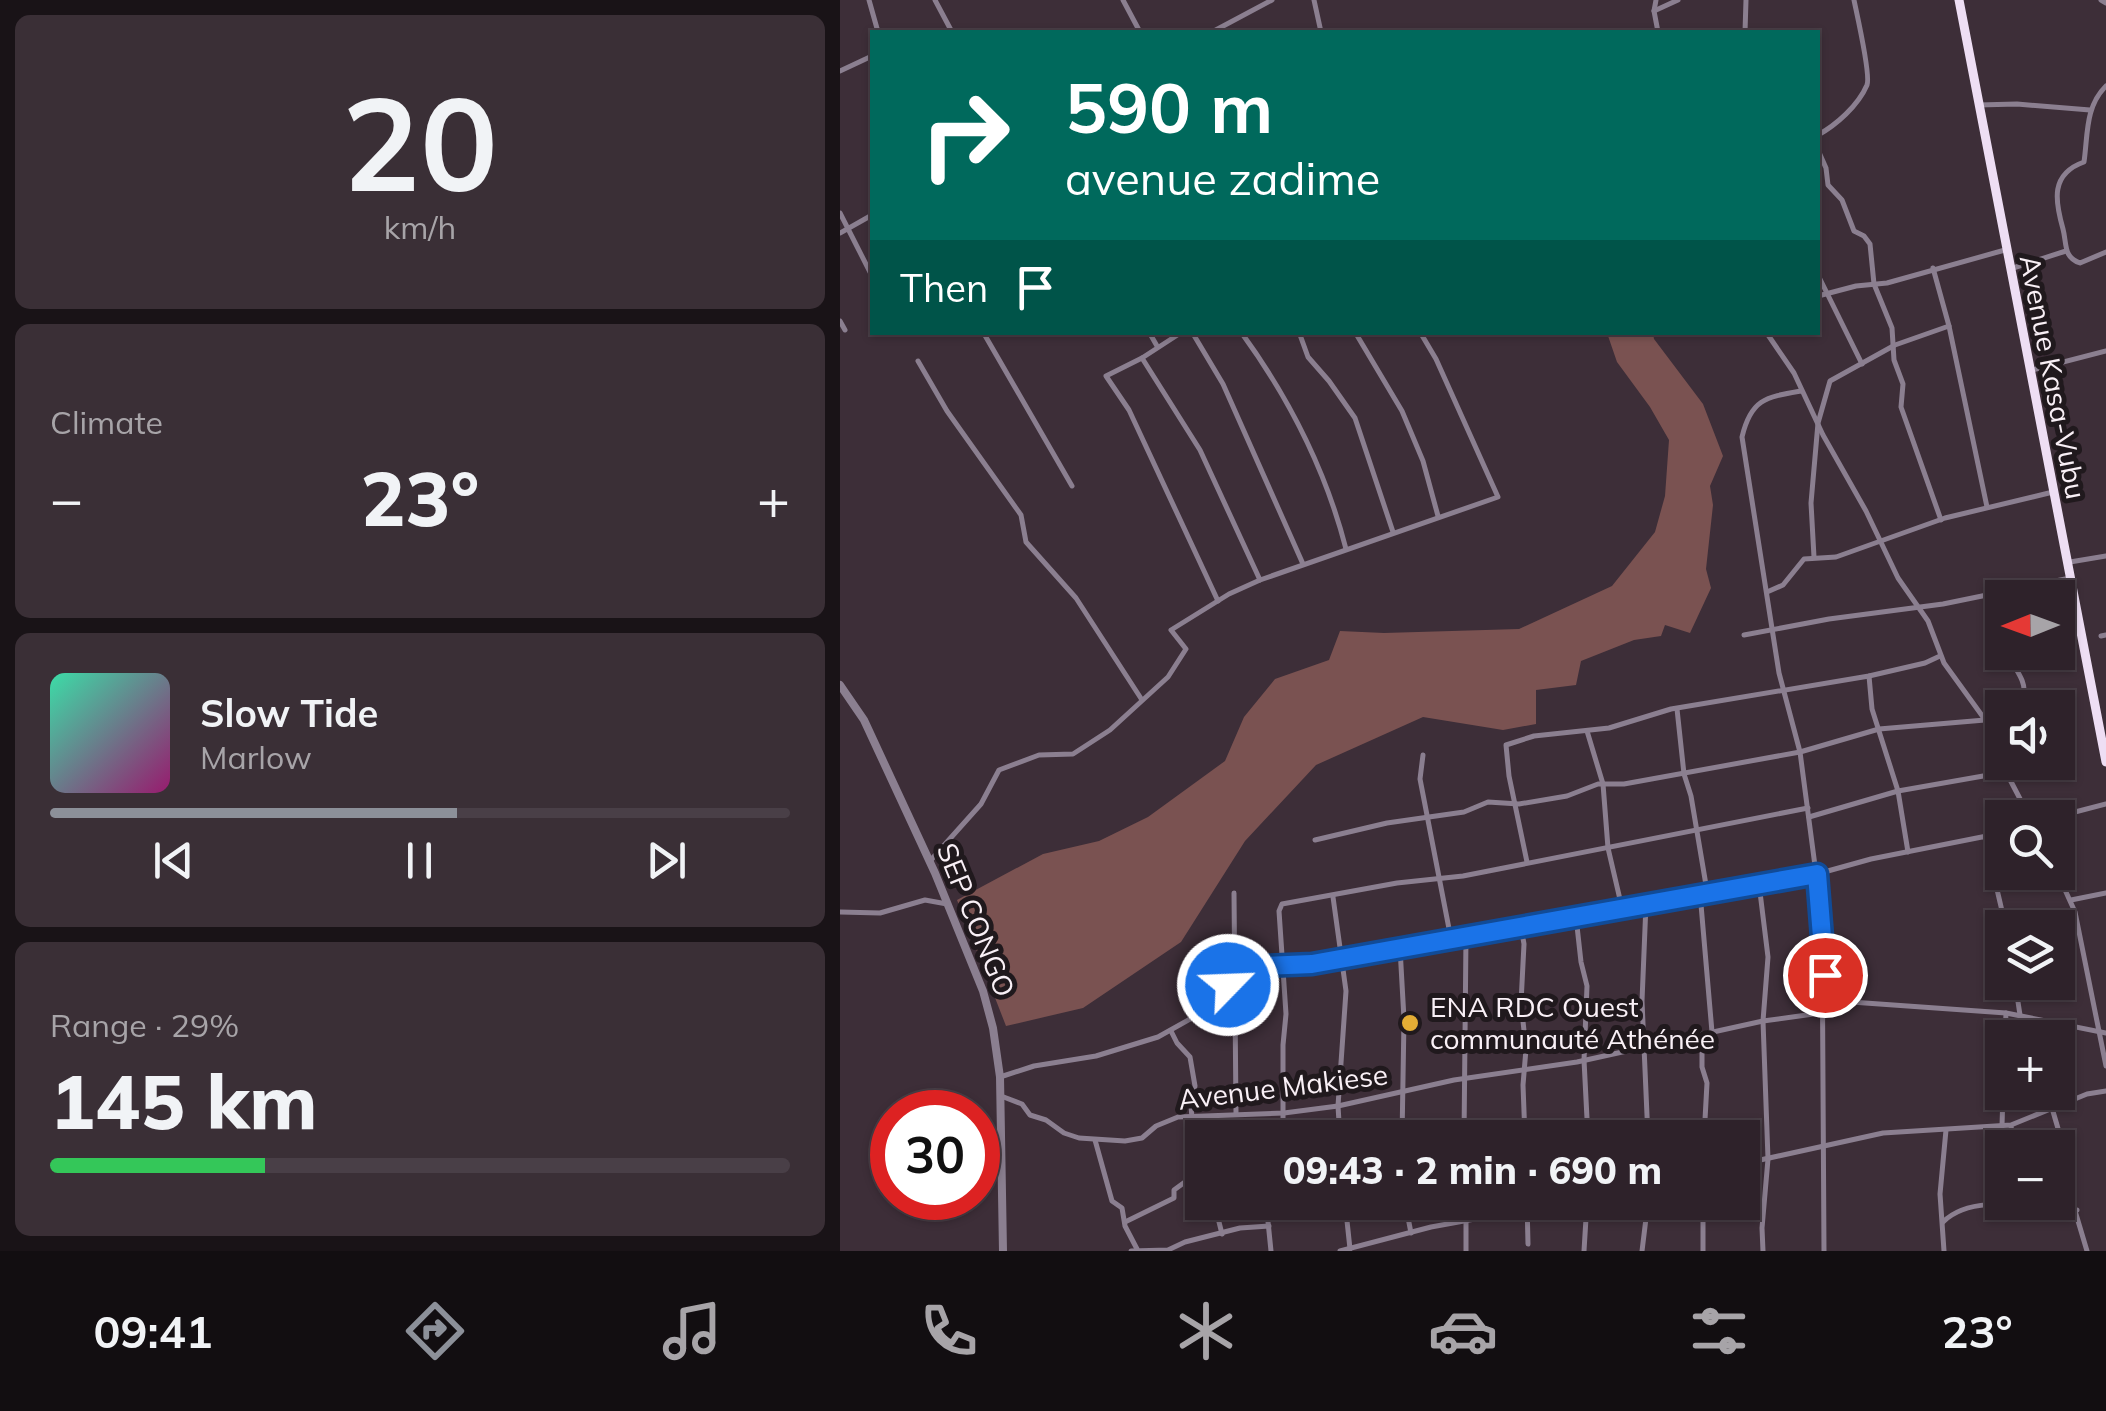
<!DOCTYPE html>
<meta charset="utf-8">
<style>
body{margin:0;font-family:Mulish,sans-serif;background:#3a2f36;color:#f1f3f6;height:100vh;display:flex;flex-direction:column;font-size:38px;white-space:nowrap}
*{box-sizing:border-box;margin:0}
p{font-size:32px;color:#a7a4a8}
.icon{flex:none;width:55px;height:55px;fill:none;stroke:currentColor;stroke-width:2;stroke-linecap:round;stroke-linejoin:round}
.map{position:relative;flex:1;overflow:hidden}
.side{display:flex;flex-direction:column;gap:15px;padding:15px;background:#191317;width:840px}
.side>*{flex:none}
.banner{position:absolute;left:30px;top:30px;width:950px;height:305px;border-radius:0px;box-shadow:0 2px 8px #0004,0 0 0 2px #493f47;background:#00695c;color:#fff;overflow:hidden}
.needle{width:65px;rotate:269deg}
.fabs{position:absolute;left:1145px;top:580px;display:grid;gap:20px}
.fabs a{display:grid;place-items:center;width:90px;height:90px;border-radius:0px;background:#2e222a;box-shadow:0 2px 8px #0004,0 0 0 2px #493f47;font-size:50px}
.speed{position:absolute;left:30px;top:1090px;display:flex;gap:20px;font-size:50px;font-weight:700;text-align:center}
.speed>*{display:grid;place-content:center;width:130px;height:130px;border-radius:50%;background:#2e222a;box-shadow:0 2px 8px #0004,0 0 0 2px #493f47;line-height:1}
.speed .limit{border:15px solid #d22;background:#fff;color:#111}
.pin{position:absolute;display:grid;place-items:center;width:85px;height:85px;color:#fff;margin:-42px;border:5px solid #fff;border-radius:50%;box-shadow:0 2px 10px #0007}
.me{position:absolute;width:110px;margin:-55px;rotate:66deg;stroke-linejoin:round;filter:drop-shadow(0 0 8px #0008)}
.turn{display:flex;align-items:center;gap:35px;height:210px;padding:0 30px;font-size:45px}
.turn .icon{width:130px;height:130px;stroke-width:2.5}
.turn b{display:block;font-size:70px;line-height:85px}
.then{display:flex;align-items:center;height:95px;padding:0 30px;background:#0003;gap:20px;font-size:38px}
.big{font-size:75px;font-weight:800;line-height:1.1}
.side .card{flex:1;display:flex;flex-direction:column;justify-content:center;gap:15px;min-width:0;padding:0 35px;border-radius:15px;background:#3a2f36}
.side .dial{align-items:center;gap:0}
.dial b{font-size:130px;line-height:1}
.song{display:flex;align-items:center;gap:30px}
.cover{width:120px;height:120px;border-radius:15px;background:linear-gradient(135deg,hsl(160 70% 55%),hsl(320 70% 35%))}
.played{height:10px;border-radius:5px;background:linear-gradient(90deg,#8c9099 55%,#493f47 55%)}
.keys{display:flex;justify-content:space-around;direction:ltr}
.heat{display:flex;justify-content:space-between;align-items:center;font-size:55px;direction:ltr}
.charge{height:15px;border-radius:8px;background:linear-gradient(90deg,#34c759 29%,#493f47 0)}
.trip{position:absolute;left:345px;top:1120px;width:575px;height:100px;border-radius:0px;background:#2e222a;box-shadow:0 2px 8px #0004,0 0 0 2px #493f47;font-weight:800;line-height:100px;text-align:center}
.tab-bar{display:flex;height:160px;justify-content:space-around;align-items:center;background:#120e11;color:#a7a4a8}
.tab-bar .icon{width:70px;height:70px}
.tab-bar .on{color:#8c9099}
.tab-bar b{font-size:45px;color:#f1f3f6}
main{display:flex;flex:1;min-height:0}
.map>svg:first-child{display:block}
.green{fill:#7a5251}
.lines{fill:none;stroke-linecap:round;stroke-linejoin:round}
.minor{stroke:#8b7f90;stroke-width:5}
.tertiary{stroke:#8b7f90;stroke-width:8}
.trunk{stroke:#eedef4;stroke-width:9}
.route-casing{stroke:#114b97;stroke-width:25}
.route{stroke:#1a73e8;stroke-width:18}
.poi-dot{fill:#e4ad35;stroke:#20191d;stroke-width:4}
.labels{text-anchor:middle;stroke-width:10;stroke-linejoin:round;paint-order:stroke}
.street-label{font-size:28px;fill:#f9f0f6;stroke:#20191d}
.poi-label{font-size:28px;fill:#f9f0f6;stroke:#20191d;text-anchor:start}
</style>
<main>
<section class="side">
<div class="card dial"><b>20</b><p>km/h</p></div>
<div class="card"><p>Climate</p>
<div class="heat"><a>−</a><b class="big">23°</b><a>+</a></div>
</div>
<div class="card">
<div class="song"><i class="cover"></i><div><b>Slow Tide</b><p>Marlow</p></div></div>
<div class="played"></div>
<div class="keys"><svg class="icon" aria-label="previous" viewBox="0 0 24 24"><path d="M18 5L8 12l10 7zM5 5v14"/></svg><svg class="icon" aria-label="pause" viewBox="0 0 24 24"><path d="M8 5v14M16 5v14"/></svg><svg class="icon" aria-label="next" viewBox="0 0 24 24"><path d="M6 5l10 7-10 7zM19 5v14"/></svg></div>
</div>
<div class="card"><p>Range · 29%</p><b class="big">145 km</b><div class="charge"></div></div>
</section>
<div class="map">
<svg width="1266" height="1251" viewBox="0 0 1266 1251">
<rect width="100%" height="100%" fill="#3d2e38"/>
<polygon class="green" points="767,333 813,333 814,339 863,404 883,456 870,486 873,505 866,569 871,588 850,633 825,625 821,636 794,640 741,661 736,685 696,690 696,724 663,730 583,717 476,765 405,841 341,942 243,1008 166,1026 117,900 203,854 259,841 308,817 385,761 404,717 435,679 489,660 500,631 544,633 679,629 772,586 815,532 825,496 829,440 810,407 777,362"/>
<g class="lines">
<g class="minor">
<polyline points="29,0 38,32"/>
<polyline points="95,0 112,32"/>
<polyline points="283,0 300,32"/>
<polyline points="474,0 481,32"/>
<polyline points="816,0 814,11 818,32"/>
<polyline points="1261,0 1266,3"/>
<polyline points="814,11 838,0"/>
<polyline points="372,32 432,0"/>
<polyline points="905,32 906,0"/>
<polyline points="0,71 32,56"/>
<path d="M1266,86c-21,21 -18,48 -22,76 -34,12 -29,39 -21,67 4,15 0,28 17,34l26,-11"/>
<polyline points="1138,105 1177,104 1250,110"/>
<path d="M978,135c18,-10 40,-29 49,-50 4,-10 -10,-70 -13,-85"/>
<polyline points="978,150 986,168 988,185 1002,200 1014,231 1024,236 1030,244 1034,284 1052,328 1054,360 1063,384 1061,407 1101,520"/>
<polyline points="0,213 32,276"/>
<polyline points="0,233 32,215"/>
<polyline points="1093,268 1109,326 1147,507"/>
<polyline points="1173,268 1226,251"/>
<polyline points="978,275 1022,364"/>
<polyline points="978,296 1016,286 1047,283 1165,250"/>
<polyline points="0,321 5,330"/>
<polyline points="143,332 232,486"/>
<polyline points="309,332 317,346"/>
<polyline points="342,332 302,358 266,376 289,410 378,601"/>
<polyline points="352,332 383,384 463,564"/>
<path d="M401,332c48,66 85,139 105,217"/>
<polyline points="459,332 468,357 489,381 515,418 553,532"/>
<polyline points="515,332 562,411 583,461 598,516"/>
<polyline points="926,332 954,373 983,435 1026,511 1058,578 1088,621 1104,663 1151,728 1166,772 1190,818"/>
<polyline points="302,358 360,450 420,580"/>
<polyline points="78,361 107,411 181,515 186,542 236,598 302,700"/>
<polyline points="1192,370 1266,351"/>
<path d="M961,391c-35,6 -50,8 -59,46l37,236 21,79 22,167 2,332"/>
<polyline points="974,557 971,503 978,423 990,381 1055,345 1109,326"/>
<polyline points="1230,562 1266,556"/>
<polyline points="927,592 943,585 964,559 996,557 1105,518 1213,492"/>
<polyline points="1156,593 1162,614"/>
<polyline points="904,635 989,619 1103,604 1230,578"/>
<polyline points="1261,636 1266,635"/>
<polyline points="1029,676 1032,709 1058,791 1068,852"/>
<polyline points="837,709 844,774 851,796 867,891"/>
<polyline points="747,731 763,784 768,848 782,908"/>
<polyline points="583,755 580,779 611,939"/>
<polyline points="969,817 1058,791 1166,772"/>
<polyline points="1212,818 1266,804"/>
<polyline points="1145,838 1166,928"/>
<path d="M475,840l72,-17 77,-11 24,-10 31,2 48,-8 31,-12h26l176,-32 79,-23 106,-9 39,-26c2,-16 -12,-27 -16,-42"/>
<polyline points="90,861 141,804 159,770 199,755 233,754 270,730 328,677 346,649 331,630 389,594 420,580 658,497 596,359 580,332"/>
<polyline points="687,862 669,776 666,745 694,736 769,728 831,709 1029,676 1085,663 1100,656"/>
<polyline points="1217,872 1235,912 1266,1066"/>
<polyline points="919,884 928,957 923,1021 928,1159 922,1228 923,1251"/>
<polyline points="394,893 396,1113"/>
<polyline points="860,893 872,1032"/>
<polyline points="493,897 506,991 498,1106 500,1138"/>
<polyline points="1231,900 1266,893"/>
<polyline points="806,904 802,1001 808,1138"/>
<polyline points="0,912 40,913 85,900 107,904"/>
<polyline points="736,917 741,962 747,986 744,1060 748,1138"/>
<polyline points="681,927 684,944 681,1003 686,1049 683,1085 685,1138"/>
<polyline points="560,948 564,1019 562,1138"/>
<polyline points="1175,982 1180,1015"/>
<polyline points="983,1000 1166,1013 1266,1033"/>
<polyline points="862,1034 862,1067 867,1083 864,1138"/>
<polyline points="1165,1038 1166,1013"/>
<polyline points="160,1077 194,1066 256,1056 318,1037 368,1009 396,978 425,965 472,964 977,874 1031,859 1162,833"/>
<polyline points="161,1096 182,1104 190,1115 206,1120 224,1133 239,1138 285,1141 302,1138 316,1126 338,1117 444,1113 498,1106 614,1080 737,1062 923,1021 981,1013"/>
<polyline points="1212,1108 1229,1166 1230,1194 1247,1251"/>
<polyline points="1162,1126 1163,1092"/>
<polyline points="1171,1126 1174,1148"/>
<polyline points="443,1138 443,1045 446,1014 439,911 442,904 557,883 623,876 968,808"/>
<polyline points="624,1138 626,936"/>
<polyline points="255,1140 272,1201 282,1208 285,1226 297,1249"/>
<polyline points="902,1164 1043,1133 1171,1125 1247,1094 1266,1091"/>
<polyline points="347,1183 362,1183"/>
<polyline points="374,1202 382,1234"/>
<polyline points="426,1202 431,1251"/>
<polyline points="505,1202 510,1249"/>
<polyline points="565,1202 571,1233"/>
<polyline points="687,1202 688,1244"/>
<polyline points="285,1222 334,1198 334,1190 349,1179 355,1167 351,1104 355,1086 350,1057 337,1043 331,1031"/>
<path d="M1103,1222c31,-31 95,-12 134,-12"/>
<polyline points="291,1251 328,1250 345,1242 400,1228 429,1226"/>
<polyline points="500,1251 591,1227 729,1202"/>
<polyline points="626,1251 626,1202"/>
<polyline points="744,1251 747,1202"/>
<polyline points="802,1251 808,1202"/>
<polyline points="863,1251 863,1202"/>
<polyline points="1104,1251 1100,1194 1106,1130"/>
</g>
<polyline class="tertiary" points="0,685 24,720 95,873 143,991 153,1028 160,1077 163,1251"/>
<polyline class="trunk" points="1119,0 1266,762"/>
</g>
<g class="lines">
<g class="route-casing">
<polyline id="route" points="388,985 424,966 472,964 977,874 985,975"/>
</g>
<use href="#route" class="route"/>
</g>
<circle class="poi-dot" cx="570" cy="1023" r="10"/>
<g class="labels">
<g class="street-label">
<text transform="translate(1213 377) rotate(79)" y="10">Avenue Kasa-Vubu</text>
<text transform="translate(136 920) rotate(68)" y="10">SEP CONGO</text>
<text transform="translate(443 1087) rotate(-7)" y="10">Avenue Makiese</text>
</g>
<g class="poi-label">
<text x="590" y="1017">ENA RDC Ouest<tspan x="590" dy="32">communauté Athénée</tspan></text>
</g>
</g>
</svg>
<div class="fabs">
<a><svg class="needle" viewBox="-14 -14 28 28"><path d="M0-13l5 13h-10z" fill="#e53935"/><path d="M0 13l5-13h-10z" fill="#a7a4a8"/></svg></a>
<a><svg class="icon" aria-label="sound" viewBox="0 0 24 24"><path d="M4 9h4l5-4v14l-5-4H4zM17 9q2 3 0 6"/></svg></a>
<a><svg class="icon" aria-label="search" viewBox="0 0 24 24"><circle cx="10" cy="10" r="6"/><path d="M15 15l6 6"/></svg></a>
<a><svg class="icon" aria-label="layers" viewBox="0 0 24 24"><path d="M12 4l9 5-9 5-9-5zM3 14l9 5 9-5"/></svg></a>
<a>+</a>
<a>−</a>
</div>
<div class="speed"><div class="limit">30</div></div>
<div class="pin" style="left:985px;top:975px;background:#d93025"><svg class="icon" aria-label="arrive" viewBox="0 0 24 24"><path d="M6 21V4h12l-3 4 3 4H6"/></svg></div>
<svg class="me" style="left:388px;top:985px" viewBox="-20 -20 40 40"><circle r="17" fill="#1a73e8" stroke="#fff" stroke-width="3"/><path d="M0-11L8 9 0 5-8 9z" fill="#fff"/></svg>
<div class="trip">09:43 · 2 min · 690 m</div>
<div class="banner">
<div class="turn"><svg class="icon" aria-label="right" viewBox="0 0 24 24"><path d="M7 20v-9h11M14 6l5 5-5 5"/></svg><div><b>590 m</b>avenue zadime</div></div>
<div class="then">Then<svg class="icon" aria-label="arrive" viewBox="0 0 24 24"><path d="M6 21V4h12l-3 4 3 4H6"/></svg></div>
</div>
</div>
</main>
<nav class="tab-bar">
<b>09:41</b>
<svg class="icon on" aria-label="directions" viewBox="0 0 24 24"><path d="M12 3l9 9-9 9-9-9zM9 14v-3h6M13 9l2 2-2 2"/></svg>
<svg class="icon" aria-label="music" viewBox="0 0 24 24"><path d="M9 18V5l10-2v13"/><circle cx="6" cy="18" r="3"/><circle cx="16" cy="16" r="3"/></svg>
<svg class="icon" aria-label="phone" viewBox="0 0 24 24"><path d="M5 4h4l2 5-3 2q2 4 5 5l2-3 5 2v4C11 20 4 13 5 4z"/></svg>
<svg class="icon" aria-label="climate" viewBox="0 0 24 24"><path d="M12 3v18M4 7l16 10M4 17L20 7"/></svg>
<svg class="icon" aria-label="car" viewBox="0 0 24 24"><path d="M5 17H2v-5l4-1 3-4h7l3 4 3 1v5h-3M9 17h6M6 11h13"/><circle cx="7" cy="17" r="2"/><circle cx="17" cy="17" r="2"/></svg>
<svg class="icon" aria-label="filters" viewBox="0 0 24 24"><path d="M4 7h16M4 17h16"/><circle cx="9" cy="7" r="2"/><circle cx="15" cy="17" r="2"/></svg>
<b>23°</b>
</nav>
